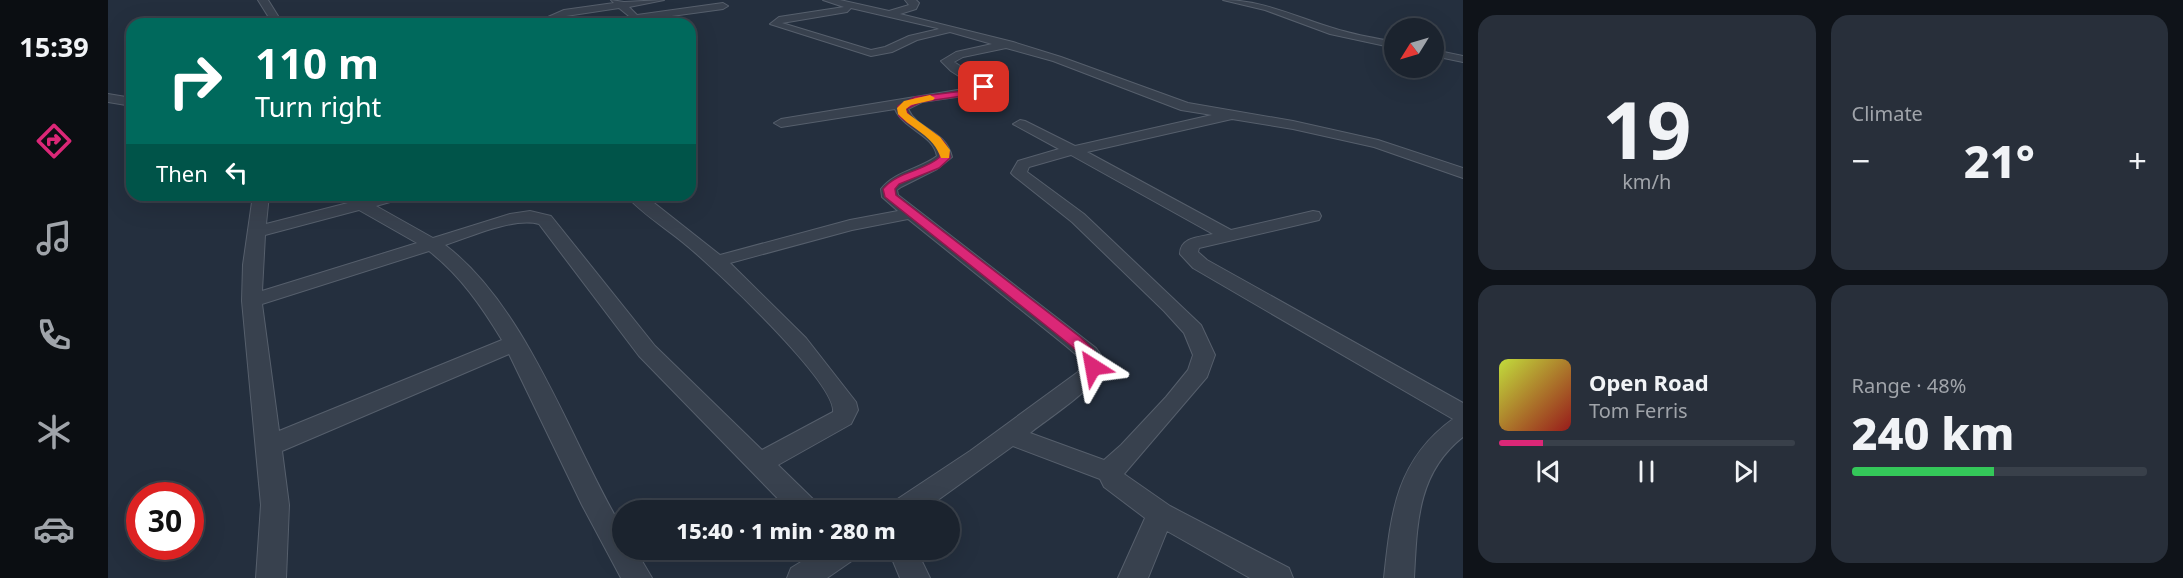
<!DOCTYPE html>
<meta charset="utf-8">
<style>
body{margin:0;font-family:"Noto Sans",sans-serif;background:#282f3a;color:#f1f3f6;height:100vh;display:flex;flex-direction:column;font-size:22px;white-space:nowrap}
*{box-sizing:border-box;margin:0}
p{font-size:20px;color:#a0a4aa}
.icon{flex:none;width:33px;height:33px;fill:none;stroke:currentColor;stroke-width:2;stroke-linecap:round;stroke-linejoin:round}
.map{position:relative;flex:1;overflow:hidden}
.drawer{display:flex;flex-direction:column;gap:15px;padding:15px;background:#0f1319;width:720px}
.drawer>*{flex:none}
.guide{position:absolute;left:18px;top:18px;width:570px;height:183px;border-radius:18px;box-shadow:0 6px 24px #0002,0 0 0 2px #39404a;background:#00695c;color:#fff;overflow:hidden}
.needle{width:39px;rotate:233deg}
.fabs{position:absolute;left:1276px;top:18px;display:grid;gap:12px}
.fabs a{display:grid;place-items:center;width:60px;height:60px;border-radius:50%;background:#1b232e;box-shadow:0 6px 24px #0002,0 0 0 2px #39404a;font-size:30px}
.speed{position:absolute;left:18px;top:482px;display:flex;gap:12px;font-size:30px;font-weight:700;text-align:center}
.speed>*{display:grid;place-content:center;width:78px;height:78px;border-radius:50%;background:#1b232e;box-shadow:0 6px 24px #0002,0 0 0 2px #39404a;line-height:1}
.speed .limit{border:9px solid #d22;background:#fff;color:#111}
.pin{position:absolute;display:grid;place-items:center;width:51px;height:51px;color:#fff;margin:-26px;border-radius:12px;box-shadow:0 3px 9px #0006}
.me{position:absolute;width:66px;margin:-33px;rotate:326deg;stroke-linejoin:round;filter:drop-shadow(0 0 4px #0008)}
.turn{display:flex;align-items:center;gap:21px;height:126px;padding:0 30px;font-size:27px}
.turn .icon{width:78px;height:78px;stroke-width:2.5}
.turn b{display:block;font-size:42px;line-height:51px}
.then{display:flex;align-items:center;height:57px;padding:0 30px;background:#0003;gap:12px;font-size:22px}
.big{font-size:45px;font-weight:800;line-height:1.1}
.drawer .card{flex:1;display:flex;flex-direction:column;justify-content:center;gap:9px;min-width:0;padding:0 21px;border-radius:18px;background:#282f3a}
.drawer .dial{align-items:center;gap:0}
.dial b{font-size:78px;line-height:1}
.song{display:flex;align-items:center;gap:18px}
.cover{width:72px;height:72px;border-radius:9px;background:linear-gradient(135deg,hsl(70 70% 55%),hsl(0 70% 35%))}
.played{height:6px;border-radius:3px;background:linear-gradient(90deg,#db2777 15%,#39404a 15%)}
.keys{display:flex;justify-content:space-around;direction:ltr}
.heat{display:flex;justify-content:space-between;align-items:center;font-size:33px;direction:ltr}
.charge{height:9px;border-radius:4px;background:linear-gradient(90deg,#34c759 48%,#39404a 0)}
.drawer .tiles{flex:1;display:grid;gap:15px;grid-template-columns:repeat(2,1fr)}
.trip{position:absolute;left:504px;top:500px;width:348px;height:60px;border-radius:30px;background:#1b232e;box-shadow:0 6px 24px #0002,0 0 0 2px #39404a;font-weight:800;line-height:60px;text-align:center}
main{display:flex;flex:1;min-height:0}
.dock{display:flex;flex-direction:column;width:108px;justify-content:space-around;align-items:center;background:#0b0e12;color:#a0a4aa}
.dock .icon{width:42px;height:42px}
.dock .selected{color:#db2777}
.dock b{font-size:27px;color:#f1f3f6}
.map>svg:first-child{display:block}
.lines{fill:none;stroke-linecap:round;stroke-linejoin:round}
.street-casing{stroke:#565f6c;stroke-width:2}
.street{fill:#38414e;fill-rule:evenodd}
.route{fill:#db2777;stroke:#8e194d;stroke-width:1.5}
.slow{fill:#f59e0b}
</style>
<main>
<nav class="dock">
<b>15:39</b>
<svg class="icon selected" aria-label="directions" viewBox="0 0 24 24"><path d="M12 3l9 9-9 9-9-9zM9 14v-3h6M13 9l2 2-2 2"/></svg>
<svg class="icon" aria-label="music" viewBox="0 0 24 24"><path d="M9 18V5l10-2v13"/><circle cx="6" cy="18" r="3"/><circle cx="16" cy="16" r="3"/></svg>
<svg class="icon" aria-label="phone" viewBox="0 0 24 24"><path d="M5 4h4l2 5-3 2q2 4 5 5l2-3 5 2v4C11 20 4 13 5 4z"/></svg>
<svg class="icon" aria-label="climate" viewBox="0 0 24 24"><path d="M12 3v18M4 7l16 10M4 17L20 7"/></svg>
<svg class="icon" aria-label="car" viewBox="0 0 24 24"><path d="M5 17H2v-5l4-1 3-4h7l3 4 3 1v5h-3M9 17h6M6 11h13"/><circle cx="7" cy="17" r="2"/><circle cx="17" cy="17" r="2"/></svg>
</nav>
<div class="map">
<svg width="1355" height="578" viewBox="0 0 1355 578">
<rect width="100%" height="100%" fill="#242f3e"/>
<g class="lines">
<g class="street-casing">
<g id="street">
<polygon points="150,0 160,0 175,24 165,24"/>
<polygon points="503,0 516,2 556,0 521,7 529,15 615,3 620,6 615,9 527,21 511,8 458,16 450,18 453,24 443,24 440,17 456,10 506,3"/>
<path d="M715,0h17l49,11 20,-6 -4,-5h11l3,3 -3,6 -16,5 113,28 48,15 127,46 105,18 85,19 85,28v10l-89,-31 -81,-18 -61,-10 -145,33 144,78 82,-19 6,1 2,4 -2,4 -120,28 -1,4 9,8 256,143v34c-46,36 -46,87 -49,141h-30c7,-65 12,-118 69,-159l-260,-151 -13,-14c0,-17 20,-17 33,-20l-142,-79 -42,12 -2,5 57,42 117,111 14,30 -8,22 -83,97 46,32 119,62 4,10h-43l-83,-47 -19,47h-30l27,-60 -41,-31 -4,-8 -87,-33 -89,64h-35l4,-8 77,-51 108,-79 3,-6 -1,-8 -14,-12 -158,-127 -56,11 -122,33 76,75 50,64 2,8 -7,14 -73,41 38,37 4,8h-31l-150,-154 -100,-132c-26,-7 -69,13 -94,21 82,62 125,195 177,283v21h13l17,29h-31l-39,-73 -73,-151 -227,97 7,54 -3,73h-30l5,-73 -19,-204 1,-36 10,-70h16l-3,29 113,-29h27l-2,3 -28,8 57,32 77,-24 20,-3 21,5 104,130 107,104 71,-38c4,-29 -121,-146 -147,-167 -16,-14 -48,-34 -60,-50h18l76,60 130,-35 48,-9 -16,-14 -1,-8c14,-18 39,-20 56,-33 -4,-22 -33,-26 -42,-47l-114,18 -7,-4 7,-4 195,-32 -25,-16 -10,-10 15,-9 36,-8 -42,-12 -33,8 -25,12 -21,4 -101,-32 9,-7 65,-10zM743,8l86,20 2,1 -30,7 -24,11 -14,3 -89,-27 65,-11zM898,48l47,13 128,49 31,5 -137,31 -50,-25 -5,-1 -7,4 46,25 -41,12 -7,12 3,3 58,46 92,89 20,22 9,22 -5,15 -22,27 -45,48 -17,15 -74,-27c17,-14 70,-47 73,-68 1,-6 -3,-12 -7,-17l-198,-153 -1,-5 4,-3 36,-18 15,-12c-7,-28 -34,-26 -44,-48l14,-7 62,-9 6,-6 -2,-3 -34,-22 9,-5zM251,210l58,33 -155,48 3,-56zM321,251c31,24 53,56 73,89l-223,91 -17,-127z"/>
<path d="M1115,0c41,0 75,18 113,29 19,6 39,9 59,13v6l-65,-14 -65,-24z"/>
<polygon points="1326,50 1355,56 1355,62 1326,56"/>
<polygon points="0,94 24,98 24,106 0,102"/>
<polygon points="714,549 752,549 748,558 719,578 679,578 683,568"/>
<polygon points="780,549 808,549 822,578 792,578"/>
</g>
</g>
<use href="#street" class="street"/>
</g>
<path class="route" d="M873,85l7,2 -12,7 -55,8 -15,7c7,21 42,21 44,49l-11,10 -40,16 -4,5 1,6 184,142 13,12 8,12 -2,10h-11l-6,-15 -13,-12 -184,-147 -2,-8c15,-18 40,-17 57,-32 -1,-20 -28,-29 -41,-41l-1,-10 17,-9 56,-7z"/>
<path class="slow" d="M822,95l5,3 -2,2 -22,5 -5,4 1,4 33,24 10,13 -1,8h-8c-8,-23 -27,-27 -43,-44l-1,-6 7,-7z"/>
</svg>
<div class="fabs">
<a><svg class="needle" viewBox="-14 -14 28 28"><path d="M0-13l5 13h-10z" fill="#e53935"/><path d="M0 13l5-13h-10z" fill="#a0a4aa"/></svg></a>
</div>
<div class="speed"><div class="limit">30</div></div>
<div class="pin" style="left:876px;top:87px;background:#d93025"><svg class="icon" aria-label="arrive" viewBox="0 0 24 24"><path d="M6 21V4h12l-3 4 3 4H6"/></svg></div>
<svg class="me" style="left:985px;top:367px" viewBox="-20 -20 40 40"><path d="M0-17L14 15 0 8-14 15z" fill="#db2777" stroke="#fff" stroke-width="4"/></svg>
<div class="trip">15:40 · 1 min · 280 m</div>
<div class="guide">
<div class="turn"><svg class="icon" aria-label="right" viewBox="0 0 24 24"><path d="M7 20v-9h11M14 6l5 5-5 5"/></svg><div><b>110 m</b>Turn right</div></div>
<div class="then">Then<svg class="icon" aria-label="left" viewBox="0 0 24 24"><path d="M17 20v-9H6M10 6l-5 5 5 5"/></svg></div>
</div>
</div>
<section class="drawer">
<div class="tiles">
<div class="card dial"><b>19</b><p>km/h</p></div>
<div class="card"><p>Climate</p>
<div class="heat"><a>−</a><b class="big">21°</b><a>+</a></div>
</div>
<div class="card">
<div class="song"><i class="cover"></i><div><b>Open Road</b><p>Tom Ferris</p></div></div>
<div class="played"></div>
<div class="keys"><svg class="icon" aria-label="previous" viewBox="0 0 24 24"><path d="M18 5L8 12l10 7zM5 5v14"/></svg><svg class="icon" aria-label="pause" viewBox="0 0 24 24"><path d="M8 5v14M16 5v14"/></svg><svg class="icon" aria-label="next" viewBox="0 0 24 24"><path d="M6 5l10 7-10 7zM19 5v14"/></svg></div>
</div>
<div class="card"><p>Range · 48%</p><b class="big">240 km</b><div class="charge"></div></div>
</div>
</section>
</main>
